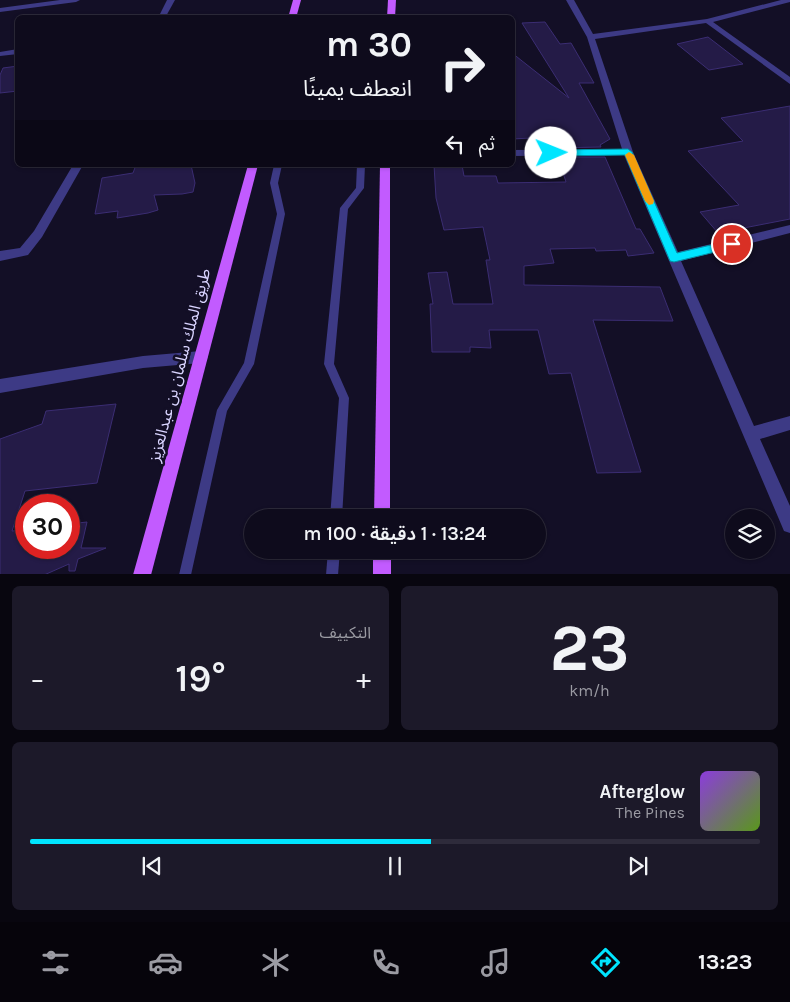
<!DOCTYPE html>
<html lang="ar">
<meta charset="utf-8">
<style>
body{margin:0;font-family:Karla,"Noto Sans Arabic",sans-serif;background:#1c1929;color:#f1f3f6;direction:rtl;height:100vh;display:flex;flex-direction:column;font-size:19px;white-space:nowrap}
*{box-sizing:border-box;margin:0}
p{font-size:16px;color:#9b9ba3}
.icon{flex:none;width:28px;height:28px;fill:none;stroke:currentColor;stroke-width:2;stroke-linecap:round;stroke-linejoin:round}
.map{position:relative;height:574px;overflow:hidden;direction:ltr}
.drawer{display:flex;flex-direction:column;gap:12px;padding:12px;background:#08060f;flex:1}
.drawer>*{flex:none}
.hud{position:absolute;left:15px;top:15px;width:500px;height:152px;border-radius:8px;box-shadow:0 1px 4px #0004,0 0 0 1px #2e2b3b;direction:rtl;background:#0e0b1c;color:#f1f3f6;overflow:hidden}
.controls{position:absolute;left:725px;top:509px;display:grid;gap:10px}
.controls a{display:grid;place-items:center;width:50px;height:50px;border-radius:50%;background:#0e0b1c;box-shadow:0 1px 4px #0004,0 0 0 1px #2e2b3b;font-size:25px}
.speed{position:absolute;left:15px;top:494px;display:flex;gap:10px;font-size:25px;font-weight:700;text-align:center}
.speed>*{display:grid;place-content:center;width:65px;height:65px;border-radius:50%;background:#0e0b1c;box-shadow:0 1px 4px #0004,0 0 0 1px #2e2b3b;line-height:1}
.speed .limit{border:8px solid #d22;background:#fff;color:#111}
.pin{position:absolute;display:grid;place-items:center;width:42px;height:42px;color:#fff;margin:-21px;border:2px solid #fff;border-radius:50%;box-shadow:0 1px 5px #0007}
.me{position:absolute;width:55px;margin:-28px;rotate:89deg;stroke-linejoin:round;filter:drop-shadow(0 0 4px #0008)}
.turn{display:flex;align-items:center;gap:18px;height:105px;padding:0 20px;font-size:22px}
.turn .icon{width:65px;height:65px;stroke-width:2.5}
.turn b{display:block;font-size:35px;line-height:42px}
.then{display:flex;align-items:center;height:48px;padding:0 20px;background:#0003;gap:10px;font-size:19px}
.big{font-size:38px;font-weight:600;line-height:1.1}
.drawer .card{flex:1;display:flex;flex-direction:column;justify-content:center;gap:8px;min-width:0;padding:0 18px;border-radius:8px;background:#1c1929}
.drawer .dial{align-items:center;gap:0}
.dial b{font-size:65px;line-height:1}
.song{display:flex;align-items:center;gap:15px}
.cover{width:60px;height:60px;border-radius:8px;background:linear-gradient(135deg,hsl(270 70% 55%),hsl(90 70% 35%))}
.played{height:5px;border-radius:2px;background:linear-gradient(90deg,#00e5ff 55%,#2e2b3b 55%)}
.keys{display:flex;justify-content:space-around;direction:ltr}
.heat{display:flex;justify-content:space-between;align-items:center;font-size:28px;direction:ltr}
.drawer .tiles{flex:1;display:grid;gap:12px;grid-template-columns:1fr 1fr}
.card:last-child{grid-column:span 2}
.trip{position:absolute;left:244px;top:509px;width:302px;height:50px;border-radius:25px;background:#0e0b1c;box-shadow:0 1px 4px #0004,0 0 0 1px #2e2b3b;font-weight:600;line-height:50px;text-align:center;direction:rtl}
.menu{display:flex;height:80px;justify-content:space-around;align-items:center;background:#06040b;color:#9b9ba3}
.menu .icon{width:35px;height:35px}
.menu .active{color:#00e5ff}
.menu b{font-size:22px;color:#f1f3f6}
.map>svg:first-child{display:block}
.building{fill:#241b47;stroke:#3b2d73}
.lines{fill:none;stroke-linecap:round;stroke-linejoin:round}
.service{fill:#3d3a85;fill-rule:evenodd}
.minor{fill:#3d3a85;fill-rule:evenodd}
.primary{fill:#c25bff;fill-rule:evenodd}
.route{fill:#00e5ff;stroke:#0095a6}
.slow{fill:#f59e0b}
.labels{text-anchor:middle;stroke-width:5;stroke-linejoin:round;paint-order:stroke}
.street-label{font-size:16px;fill:#d9d4ff;stroke:#130f26}
</style>
<div class="map">
<svg width="790" height="575" viewBox="0 0 790 575">
<rect width="100%" height="100%" fill="#130f26"/>
<g class="building">
<polygon points="545,22 560,44 571,43 594,83 579,83 610,139 600,145 601,147 554,148 551,137 512,139 512,53 569,98 522,23"/>
<polygon points="708,37 743,64 709,70 677,44"/>
<polygon points="18,66 18,91 0,93 0,75 3,68"/>
<polygon points="790,106 790,219 718,233 700,212 739,205 688,151 743,141 721,118"/>
<polygon points="558,157 605,157 636,229 640,229 654,253 628,256 626,250 596,251 595,248 550,249 554,263 524,266 524,285 660,287 673,321 593,320 641,472 597,473 571,373 549,374 538,330 489,330 491,348 470,347 470,352 432,352 430,304 433,304 428,273 447,272 453,304 493,304 486,260 490,260 483,227 444,230 436,198 434,165 462,165 464,176 496,176 498,183 566,182"/>
<polygon points="136,165 191,165 195,183 193,192 182,194 154,195 158,210 148,213 117,218 118,211 95,214 102,178 133,173"/>
<polygon points="116,404 97,483 25,491 12,531 26,530 26,548 69,548 69,524 87,522 81,548 106,548 78,559 75,571 69,571 69,564 44,575 0,575 0,439 42,424 46,411"/>
</g>
<g class="lines">
<g class="service">
<polygon points="274,165 282,165 278,183 285,214 254,364 227,411 191,575 179,575 217,410 244,363 277,214 270,183"/>
<polygon points="357,165 365,165 364,188 348,209 334,364 349,398 342,518 330,518 339,398 324,364 340,208 356,188"/>
<polygon points="328,550 340,550 338,575 326,575"/>
</g>
<g class="minor">
<polygon points="60,0 80,0 76,2 0,12 0,8"/>
<polygon points="167,0 175,0 165,18 158,18"/>
<polygon points="566,0 574,0 593,34 707,19 781,0 790,0 790,2 713,22 790,77 790,84 706,23 595,39 633,152 678,252 790,225 790,233 681,261 754,426 790,416 790,430 760,439 790,506 790,533 784,531 624,155 512,156 512,150 622,149 587,37"/>
<polygon points="18,49 18,54 0,56 0,52"/>
<polygon points="73,165 83,165 42,237 28,255 0,261 0,251 20,248 34,231"/>
<polygon points="201,351 206,353 208,357 206,361 201,363 143,368 0,393 0,379 143,356"/>
</g>
<g class="primary">
<polygon points="293,0 301,0 296,18 288,18"/>
<polygon points="388,0 396,0 395,18 387,18"/>
<polygon points="248,165 258,165 151,575 133,575"/>
<polygon points="380,165 390,165 390,518 374,518"/>
<rect x="373" y="550" width="18" height="25"/>
</g>
</g>
<polygon class="route" points="628,149 632,152 677,253 732,240 736,241 737,244 736,247 674,262 670,261 625,155 551,156 546,153 551,150"/>
<polygon class="slow" points="629,152 634,155 654,201 653,204 649,205 645,201 625,155"/>
<g class="labels">
<g class="street-label">
<text transform="translate(179 365) rotate(-75)" y="6">طريق الملك سلمان بن عبدالعزيز</text>
</g>
</g>
</svg>
<div class="controls">
<a><svg class="icon" aria-label="layers" viewBox="0 0 24 24"><path d="M12 4l9 5-9 5-9-5zM3 14l9 5 9-5"/></svg></a>
</div>
<div class="speed"><div class="limit">30</div></div>
<div class="pin" style="left:732px;top:244px;background:#d93025"><svg class="icon" aria-label="arrive" viewBox="0 0 24 24"><path d="M6 21V4h12l-3 4 3 4H6"/></svg></div>
<svg class="me" style="left:551px;top:153px" viewBox="-20 -20 40 40"><circle r="19" fill="#fff"/><path d="M0-13L10 11 0 6-10 11z" fill="#00e5ff"/></svg>
<div class="trip">13:24 · 1 دقيقة · 100 m</div>
<div class="hud">
<div class="turn"><svg class="icon" aria-label="right" viewBox="0 0 24 24"><path d="M7 20v-9h11M14 6l5 5-5 5"/></svg><div><b>30 m</b>انعطف يمينًا</div></div>
<div class="then">ثم<svg class="icon" aria-label="left" viewBox="0 0 24 24"><path d="M17 20v-9H6M10 6l-5 5 5 5"/></svg></div>
</div>
</div>
<section class="drawer">
<div class="tiles">
<div class="card dial"><b>23</b><p>km/h</p></div>
<div class="card"><p>التكييف</p>
<div class="heat"><a>−</a><b class="big">19°</b><a>+</a></div>
</div>
<div class="card">
<div class="song"><i class="cover"></i><div><b>Afterglow</b><p>The Pines</p></div></div>
<div class="played"></div>
<div class="keys"><svg class="icon" aria-label="previous" viewBox="0 0 24 24"><path d="M18 5L8 12l10 7zM5 5v14"/></svg><svg class="icon" aria-label="pause" viewBox="0 0 24 24"><path d="M8 5v14M16 5v14"/></svg><svg class="icon" aria-label="next" viewBox="0 0 24 24"><path d="M6 5l10 7-10 7zM19 5v14"/></svg></div>
</div>
</div>
</section>
<nav class="menu">
<b>13:23</b>
<svg class="icon active" aria-label="directions" viewBox="0 0 24 24"><path d="M12 3l9 9-9 9-9-9zM9 14v-3h6M13 9l2 2-2 2"/></svg>
<svg class="icon" aria-label="music" viewBox="0 0 24 24"><path d="M9 18V5l10-2v13"/><circle cx="6" cy="18" r="3"/><circle cx="16" cy="16" r="3"/></svg>
<svg class="icon" aria-label="phone" viewBox="0 0 24 24"><path d="M5 4h4l2 5-3 2q2 4 5 5l2-3 5 2v4C11 20 4 13 5 4z"/></svg>
<svg class="icon" aria-label="climate" viewBox="0 0 24 24"><path d="M12 3v18M4 7l16 10M4 17L20 7"/></svg>
<svg class="icon" aria-label="car" viewBox="0 0 24 24"><path d="M5 17H2v-5l4-1 3-4h7l3 4 3 1v5h-3M9 17h6M6 11h13"/><circle cx="7" cy="17" r="2"/><circle cx="17" cy="17" r="2"/></svg>
<svg class="icon" aria-label="filters" viewBox="0 0 24 24"><path d="M4 7h16M4 17h16"/><circle cx="9" cy="7" r="2"/><circle cx="15" cy="17" r="2"/></svg>
</nav>
